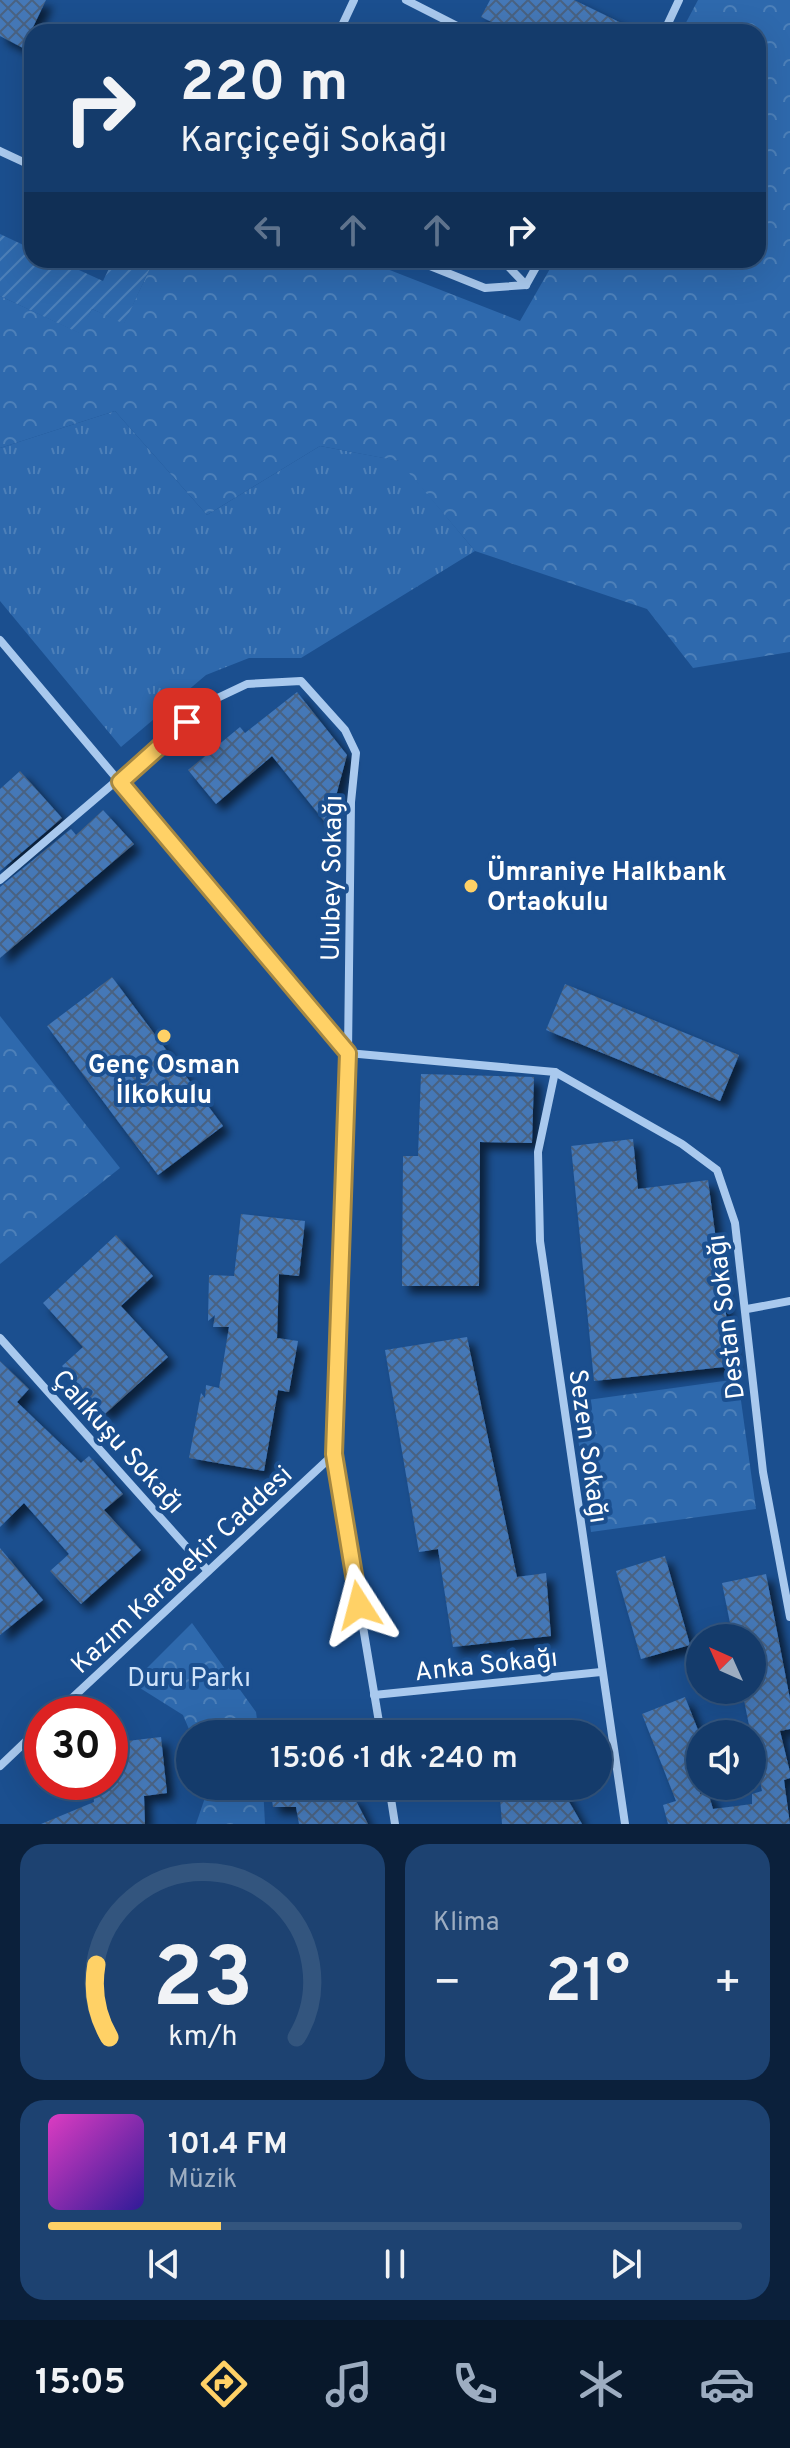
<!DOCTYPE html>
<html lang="tr">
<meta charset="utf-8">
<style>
body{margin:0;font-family:Overpass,sans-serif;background:#1d4271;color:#f1f3f6;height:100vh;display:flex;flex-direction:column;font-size:30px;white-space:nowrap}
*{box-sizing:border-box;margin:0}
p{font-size:26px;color:#9dadc1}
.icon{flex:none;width:44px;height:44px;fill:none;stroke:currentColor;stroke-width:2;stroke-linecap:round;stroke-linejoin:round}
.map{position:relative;height:1824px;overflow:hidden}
.drawer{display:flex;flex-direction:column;gap:20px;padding:20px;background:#0b203b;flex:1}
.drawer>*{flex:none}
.hud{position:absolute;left:24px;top:24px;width:742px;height:244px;border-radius:24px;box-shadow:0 8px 32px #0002,0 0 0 2px #33557e;background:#143b6b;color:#f1f3f6;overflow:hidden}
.needle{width:52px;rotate:315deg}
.buttons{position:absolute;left:686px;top:1624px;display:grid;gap:16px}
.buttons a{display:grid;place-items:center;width:80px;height:80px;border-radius:50%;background:#143b6b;box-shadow:0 8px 32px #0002,0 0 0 2px #33557e;font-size:40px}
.speed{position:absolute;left:24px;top:1696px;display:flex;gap:16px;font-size:40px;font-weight:700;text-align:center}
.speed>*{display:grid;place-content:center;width:104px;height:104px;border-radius:50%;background:#143b6b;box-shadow:0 8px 32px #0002,0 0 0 2px #33557e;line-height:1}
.speed .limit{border:12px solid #d22;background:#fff;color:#111}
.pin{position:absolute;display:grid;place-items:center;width:68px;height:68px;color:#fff;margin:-34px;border-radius:16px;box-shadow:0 4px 12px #0006}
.me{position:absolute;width:88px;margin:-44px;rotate:351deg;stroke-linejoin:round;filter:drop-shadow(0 0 6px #0008)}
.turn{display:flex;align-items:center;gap:28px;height:168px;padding:0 24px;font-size:36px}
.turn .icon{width:104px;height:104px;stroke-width:2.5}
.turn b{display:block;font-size:56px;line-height:68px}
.lanes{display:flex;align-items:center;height:76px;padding:0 24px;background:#0003;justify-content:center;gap:40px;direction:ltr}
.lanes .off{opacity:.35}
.big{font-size:60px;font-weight:600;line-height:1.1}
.drawer .widget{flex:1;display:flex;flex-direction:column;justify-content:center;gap:12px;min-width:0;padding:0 28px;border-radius:24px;background:#1d4271}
.drawer .dial{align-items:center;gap:0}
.dial svg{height:208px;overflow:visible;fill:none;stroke:#33557e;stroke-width:7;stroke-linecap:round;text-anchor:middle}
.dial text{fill:#f1f3f6;stroke:none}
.song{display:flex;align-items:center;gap:24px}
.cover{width:96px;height:96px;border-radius:12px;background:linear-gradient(135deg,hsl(310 70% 55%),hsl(250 70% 35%))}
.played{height:8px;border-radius:4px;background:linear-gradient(90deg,#ffd166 25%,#33557e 25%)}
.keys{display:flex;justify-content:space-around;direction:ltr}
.heat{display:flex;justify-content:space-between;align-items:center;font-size:44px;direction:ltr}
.drawer .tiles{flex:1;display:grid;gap:20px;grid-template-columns:1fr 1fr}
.widget:last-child{grid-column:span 2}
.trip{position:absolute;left:176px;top:1720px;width:436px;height:80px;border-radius:40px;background:#143b6b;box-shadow:0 8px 32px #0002,0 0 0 2px #33557e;font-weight:600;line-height:80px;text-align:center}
.dock{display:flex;height:128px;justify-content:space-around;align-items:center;background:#08182b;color:#9dadc1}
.dock .icon{width:56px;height:56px}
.dock .on{color:#ffd166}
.dock b{font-size:36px;color:#f1f3f6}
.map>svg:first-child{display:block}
.grass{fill:url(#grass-tufts)}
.park{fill:url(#park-crowns)}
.garden{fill:url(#garden-furrows)}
.building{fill:url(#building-cross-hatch);filter:url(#shadow)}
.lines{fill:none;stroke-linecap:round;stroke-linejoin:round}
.minor{stroke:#a9c9ee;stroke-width:8}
.route-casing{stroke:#a68842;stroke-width:20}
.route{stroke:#ffd166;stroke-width:14}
.poi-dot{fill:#ffd166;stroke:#1b4f8f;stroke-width:3}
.labels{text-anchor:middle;stroke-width:8;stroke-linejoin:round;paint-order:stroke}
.poi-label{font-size:26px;font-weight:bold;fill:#fff;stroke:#1b4f8f;text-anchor:start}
.street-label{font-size:26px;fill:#fff;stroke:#1b4f8f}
.park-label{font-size:26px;fill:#cfe3fa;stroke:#1b4f8f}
</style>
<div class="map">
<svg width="790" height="1824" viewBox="0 0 790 1824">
<defs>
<pattern id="grass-tufts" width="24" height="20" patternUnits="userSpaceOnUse" patternTransform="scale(2)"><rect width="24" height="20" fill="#2e69ad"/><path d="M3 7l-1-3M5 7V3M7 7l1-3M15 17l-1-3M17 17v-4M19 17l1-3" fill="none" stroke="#4d80b9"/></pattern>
<pattern id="park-crowns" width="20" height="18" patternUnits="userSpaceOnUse" patternTransform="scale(2)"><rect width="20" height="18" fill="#2e69ad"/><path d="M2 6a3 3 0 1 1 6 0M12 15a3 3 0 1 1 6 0" fill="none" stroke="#4d80b9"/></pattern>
<pattern id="garden-furrows" width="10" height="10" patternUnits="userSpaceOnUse" patternTransform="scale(2)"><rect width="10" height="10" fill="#2e69ad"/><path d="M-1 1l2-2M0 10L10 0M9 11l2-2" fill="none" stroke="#4d80b9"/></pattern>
<pattern id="building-cross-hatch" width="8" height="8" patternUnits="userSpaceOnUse" patternTransform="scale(2)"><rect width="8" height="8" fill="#4478b7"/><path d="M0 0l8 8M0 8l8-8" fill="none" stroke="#486282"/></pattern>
<filter id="shadow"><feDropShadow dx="7" dy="7" stdDeviation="4" flood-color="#0009"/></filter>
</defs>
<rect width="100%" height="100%" fill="#1b4f8f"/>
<polygon class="grass" points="115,411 207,515 320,446 400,461 475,551 301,658 249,658 206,675 121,747 0,601 0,448"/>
<g class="park">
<polygon points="698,0 790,0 790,652 693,668 647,609 475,551 399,461 320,446 207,515 115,411 0,448 0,296 80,333 92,309 124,323 154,260 364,260 520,321 555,260 758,260 758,32 681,32"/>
<polygon points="0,1016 120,1168 0,1264"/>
<polygon points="738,1379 756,1509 591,1532 573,1402"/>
<polygon points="192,1623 256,1712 259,1734 191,1734 183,1715 132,1683"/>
<polygon points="209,1786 263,1786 265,1824 196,1824"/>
</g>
<polygon class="garden" points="0,234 32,249 32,260 57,260 103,281 113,260 154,260 124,324 92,309 81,334 0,296"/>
<g class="building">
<polygon points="0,0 46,0 23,48 0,36"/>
<polygon points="490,0 574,0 640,32 513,32 481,17"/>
<polygon points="297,692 347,755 328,826 272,756 216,804 188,770 240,727 245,733"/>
<polygon points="20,771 62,818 0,871 0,789"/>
<polygon points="103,810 134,844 0,958 0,887 71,829 76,835"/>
<polygon points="112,977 223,1126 158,1175 47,1026"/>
<polygon points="565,984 739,1055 720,1101 546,1030"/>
<polygon points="421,1074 534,1077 532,1143 480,1142 479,1286 402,1286 403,1156 418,1156"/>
<polygon points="633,1139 638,1189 708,1180 733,1366 594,1381 571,1146"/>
<polygon points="241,1214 305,1221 299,1276 279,1274 277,1338 298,1341 289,1392 278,1390 264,1471 189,1458 201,1393 205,1398 206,1385 219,1388 229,1327 213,1327 215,1315 208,1321 209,1275 234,1276"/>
<polygon points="116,1235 153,1276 121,1306 168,1357 105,1414 62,1366 83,1347 43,1303"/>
<polygon points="467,1337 517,1577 546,1573 551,1636 453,1647 438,1549 419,1552 385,1350"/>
<polygon points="0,1361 29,1389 17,1402 81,1463 89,1456 123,1494 104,1510 141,1550 81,1604 50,1571 69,1554 24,1503 0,1527"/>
<polygon points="0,1548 43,1600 0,1635"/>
<polygon points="665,1556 690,1645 641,1659 616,1571"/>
<polygon points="766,1574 790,1699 790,1729 780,1731 790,1772 790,1778 784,1780 790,1824 668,1824 663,1805 676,1801 642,1714 685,1697 700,1735 700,1794 708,1792 713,1809 752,1804 752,1794 762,1791 742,1690 752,1690 752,1638 733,1638 722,1583"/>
<polygon points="161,1737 167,1793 144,1796 145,1824 41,1824 94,1802 92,1782 110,1782 110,1743"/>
<polygon points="270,1786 335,1786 338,1800 354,1797 368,1824 299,1824 296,1807 273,1807"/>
<polygon points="499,1786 560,1786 582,1824 502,1824"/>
</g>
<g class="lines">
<g class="minor">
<polyline points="406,0 469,32"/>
<polyline points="339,32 354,0"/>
<polyline points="664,32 679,0"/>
<polyline points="0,151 32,166"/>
<polyline points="415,260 485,288 526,285 502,260"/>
<polyline points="526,285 540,260"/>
<polyline points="0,640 348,1053 334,1454 381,1734"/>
<polyline points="0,880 209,702 247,684 301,681 345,730 356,753 351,802 348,1053 555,1072 682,1144 717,1170 735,1223 763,1472 790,1617"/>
<polyline points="555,1072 538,1152 540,1241 625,1824"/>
<polyline points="747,1309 790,1301"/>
<polyline points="0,1338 208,1571"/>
<polyline points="374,1695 601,1672"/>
<polyline points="55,1714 334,1454"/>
<polyline points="0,1766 42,1726"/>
<polyline points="389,1786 395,1824"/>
</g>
</g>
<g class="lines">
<g class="route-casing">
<polyline id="route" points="187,722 120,782 348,1053 334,1454 359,1605"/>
</g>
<use href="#route" class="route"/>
</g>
<g class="poi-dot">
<circle cx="471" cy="886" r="8"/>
<circle cx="164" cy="1036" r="8"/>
</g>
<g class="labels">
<g class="poi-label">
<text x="487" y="880">Ümraniye Halkbank<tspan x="487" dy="30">Ortaokulu</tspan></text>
<text x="164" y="1073" text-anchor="middle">Genç Osman<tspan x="164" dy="30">İlkokulu</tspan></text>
</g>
<g class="street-label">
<text transform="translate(331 878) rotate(-89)" y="9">Ulubey Sokağı</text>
<text transform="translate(725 1317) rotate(-97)" y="9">Destan Sokağı</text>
<text transform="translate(119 1441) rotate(48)" y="9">Çalıkuşu Sokağı</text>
<text transform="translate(589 1446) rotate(82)" y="9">Sezen Sokağı</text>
<text transform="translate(181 1569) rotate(-43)" y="9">Kazım Karabekir Caddesi</text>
<text transform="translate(486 1664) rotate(-6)" y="9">Anka Sokağı</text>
</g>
<g class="park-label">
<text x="189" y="1686">Duru Parkı</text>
</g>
</g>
</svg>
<div class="buttons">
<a><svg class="needle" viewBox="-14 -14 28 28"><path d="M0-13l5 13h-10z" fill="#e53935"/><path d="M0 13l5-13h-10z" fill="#9dadc1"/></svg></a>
<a><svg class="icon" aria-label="sound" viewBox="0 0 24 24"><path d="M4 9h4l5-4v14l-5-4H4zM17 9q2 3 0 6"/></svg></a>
</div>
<div class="speed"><div class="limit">30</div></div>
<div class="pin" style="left:187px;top:722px;background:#d93025"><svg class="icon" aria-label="arrive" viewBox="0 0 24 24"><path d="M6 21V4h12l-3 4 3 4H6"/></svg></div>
<svg class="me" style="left:359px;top:1605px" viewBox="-20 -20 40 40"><path d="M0-17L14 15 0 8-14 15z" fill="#ffd166" stroke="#fff" stroke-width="4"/></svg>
<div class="trip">15:06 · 1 dk · 240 m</div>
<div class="hud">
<div class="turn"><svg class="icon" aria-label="right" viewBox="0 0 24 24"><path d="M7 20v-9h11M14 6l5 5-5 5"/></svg><div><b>220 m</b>Karçiçeği Sokağı</div></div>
<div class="lanes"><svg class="icon off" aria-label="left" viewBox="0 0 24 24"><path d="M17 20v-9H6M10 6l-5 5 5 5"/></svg><svg class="icon off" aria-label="ahead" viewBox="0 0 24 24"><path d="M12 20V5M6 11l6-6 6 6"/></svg><svg class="icon off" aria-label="ahead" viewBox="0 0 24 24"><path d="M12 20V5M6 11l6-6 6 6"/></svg><svg class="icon" aria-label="right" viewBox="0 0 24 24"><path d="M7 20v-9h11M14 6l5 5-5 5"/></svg></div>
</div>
</div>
<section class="drawer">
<div class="tiles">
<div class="widget dial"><svg viewBox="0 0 100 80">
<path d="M14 69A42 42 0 1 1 86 69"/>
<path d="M14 69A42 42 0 0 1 9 41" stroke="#ffd166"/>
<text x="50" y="56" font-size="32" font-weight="700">23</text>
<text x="50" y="72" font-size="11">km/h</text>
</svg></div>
<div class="widget"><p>Klima</p>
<div class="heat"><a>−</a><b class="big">21°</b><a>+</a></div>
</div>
<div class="widget">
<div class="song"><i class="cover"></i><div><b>101.4 FM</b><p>Müzik</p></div></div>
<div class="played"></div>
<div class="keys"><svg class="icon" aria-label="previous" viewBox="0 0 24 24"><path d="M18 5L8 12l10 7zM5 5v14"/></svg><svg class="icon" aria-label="pause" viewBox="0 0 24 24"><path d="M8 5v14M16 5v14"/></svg><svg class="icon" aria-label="next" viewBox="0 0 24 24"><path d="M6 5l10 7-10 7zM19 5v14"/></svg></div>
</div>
</div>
</section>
<nav class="dock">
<b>15:05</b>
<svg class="icon on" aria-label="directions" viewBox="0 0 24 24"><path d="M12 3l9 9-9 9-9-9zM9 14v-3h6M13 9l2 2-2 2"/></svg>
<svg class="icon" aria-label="music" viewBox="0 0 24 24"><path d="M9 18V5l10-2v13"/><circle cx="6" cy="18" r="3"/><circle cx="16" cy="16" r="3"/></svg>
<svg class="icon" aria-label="phone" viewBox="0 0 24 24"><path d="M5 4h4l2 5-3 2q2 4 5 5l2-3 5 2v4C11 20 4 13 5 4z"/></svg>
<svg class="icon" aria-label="climate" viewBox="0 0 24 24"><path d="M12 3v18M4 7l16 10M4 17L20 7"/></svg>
<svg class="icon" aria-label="car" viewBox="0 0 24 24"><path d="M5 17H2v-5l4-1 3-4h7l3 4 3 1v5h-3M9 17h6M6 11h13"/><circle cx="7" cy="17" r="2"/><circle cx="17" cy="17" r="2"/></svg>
</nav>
